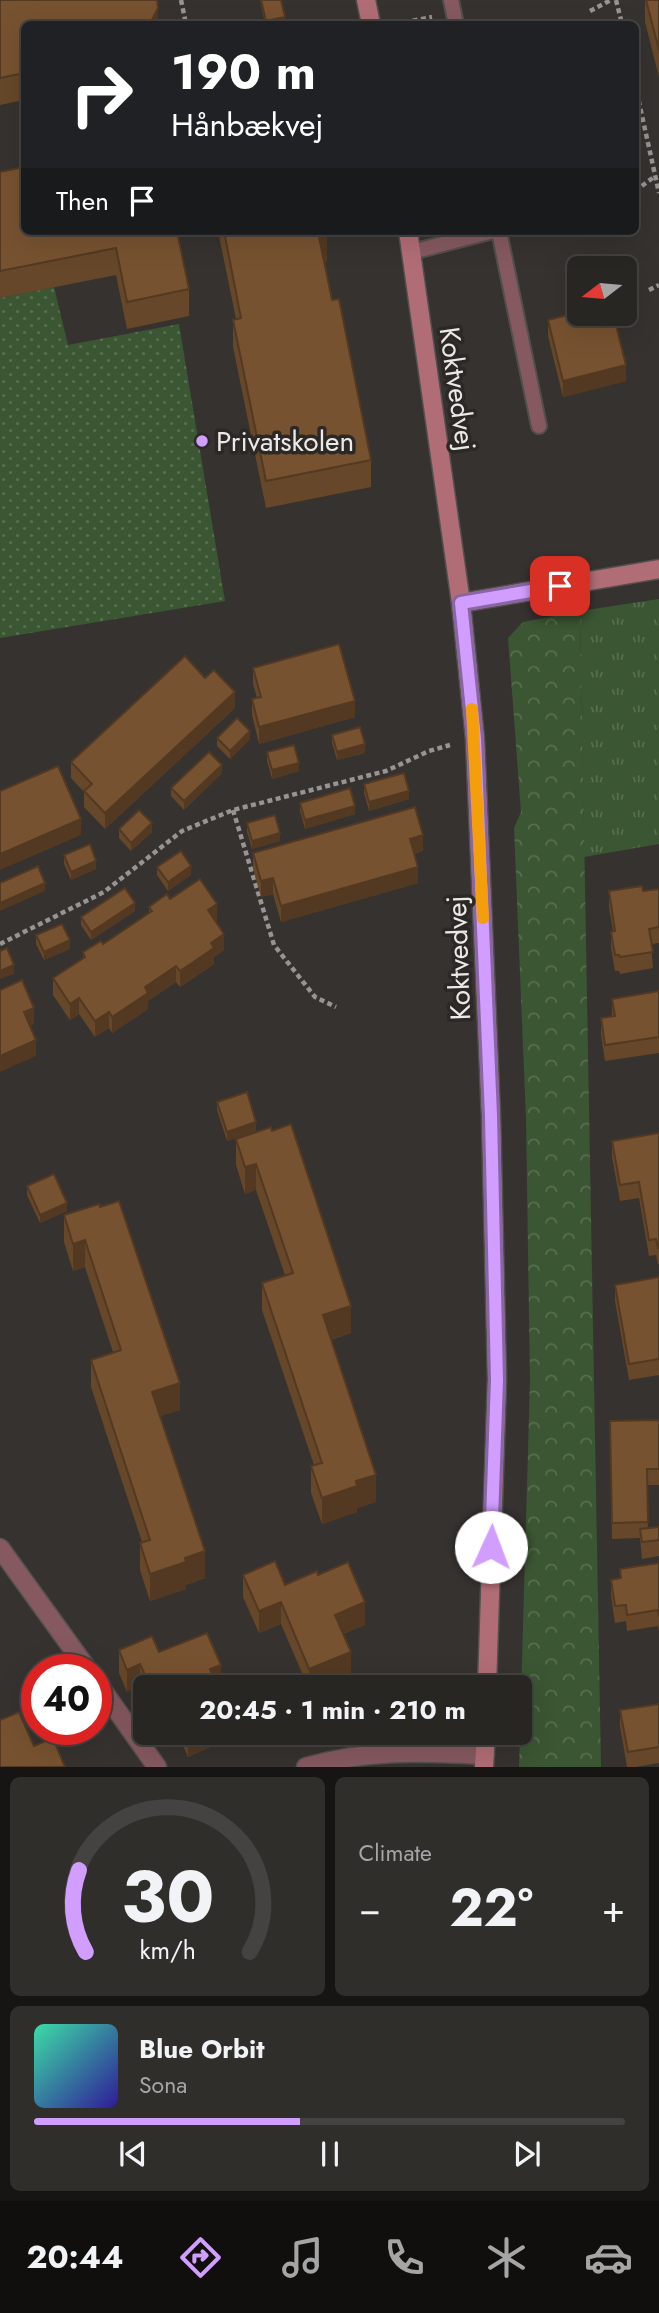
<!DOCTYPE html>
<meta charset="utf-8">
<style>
body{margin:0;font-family:Jost,sans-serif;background:#302e2b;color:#f1f3f6;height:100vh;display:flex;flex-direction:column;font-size:26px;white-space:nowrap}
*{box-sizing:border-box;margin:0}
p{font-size:23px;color:#a5a5a6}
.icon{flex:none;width:38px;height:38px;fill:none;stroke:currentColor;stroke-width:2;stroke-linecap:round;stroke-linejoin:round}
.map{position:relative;height:1767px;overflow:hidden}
.panel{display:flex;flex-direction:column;gap:10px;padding:10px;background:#161513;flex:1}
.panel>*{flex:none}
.top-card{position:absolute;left:21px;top:21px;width:618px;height:214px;border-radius:10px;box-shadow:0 7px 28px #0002,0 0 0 2px #444341;background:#202124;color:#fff;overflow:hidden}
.needle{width:46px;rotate:254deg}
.fabs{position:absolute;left:567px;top:256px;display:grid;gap:14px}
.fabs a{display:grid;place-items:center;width:70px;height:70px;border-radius:10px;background:#282623;box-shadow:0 7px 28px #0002,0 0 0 2px #444341;font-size:35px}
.speed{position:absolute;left:21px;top:1654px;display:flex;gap:14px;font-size:35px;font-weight:700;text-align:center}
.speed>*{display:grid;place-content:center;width:91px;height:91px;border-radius:50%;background:#282623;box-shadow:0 7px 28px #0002,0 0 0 2px #444341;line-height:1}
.speed .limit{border:10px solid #d22;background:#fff;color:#111}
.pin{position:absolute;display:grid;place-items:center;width:60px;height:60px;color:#fff;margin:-30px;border-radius:14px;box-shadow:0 4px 10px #0006}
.me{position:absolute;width:77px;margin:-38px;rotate:2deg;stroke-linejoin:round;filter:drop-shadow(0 0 5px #0008)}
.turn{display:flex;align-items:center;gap:24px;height:147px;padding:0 35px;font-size:32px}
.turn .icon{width:91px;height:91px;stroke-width:2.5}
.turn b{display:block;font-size:49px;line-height:60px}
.then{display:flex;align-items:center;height:66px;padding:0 35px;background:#0003;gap:14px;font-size:26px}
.big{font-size:52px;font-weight:700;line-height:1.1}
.panel .widget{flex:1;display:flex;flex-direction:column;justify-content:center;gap:10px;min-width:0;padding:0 24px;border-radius:10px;background:#302e2b}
.panel .dial{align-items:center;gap:0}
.dial svg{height:182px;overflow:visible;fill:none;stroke:#444341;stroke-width:7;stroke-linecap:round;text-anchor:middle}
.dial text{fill:#f1f3f6;stroke:none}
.song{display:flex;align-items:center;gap:21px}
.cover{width:84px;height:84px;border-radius:10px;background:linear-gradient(135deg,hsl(160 70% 55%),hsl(250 70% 35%))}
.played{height:7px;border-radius:4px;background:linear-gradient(90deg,#d19dfe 45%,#444341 45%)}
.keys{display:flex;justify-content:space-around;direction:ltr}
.heat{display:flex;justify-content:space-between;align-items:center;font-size:38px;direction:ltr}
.panel .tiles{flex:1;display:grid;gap:10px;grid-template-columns:1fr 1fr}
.widget:last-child{grid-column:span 2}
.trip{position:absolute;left:133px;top:1675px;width:399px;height:70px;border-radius:10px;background:#282623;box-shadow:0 7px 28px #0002,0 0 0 2px #444341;font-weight:700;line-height:70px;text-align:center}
.tab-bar{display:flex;height:112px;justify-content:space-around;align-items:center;background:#100f0e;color:#a5a5a6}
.tab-bar .icon{width:49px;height:49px}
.tab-bar .selected{color:#d19dfe}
.tab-bar b{font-size:32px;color:#f1f3f6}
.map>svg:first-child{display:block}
.grass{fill:url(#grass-tufts)}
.forest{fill:url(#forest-crowns)}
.park{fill:url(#park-dots)}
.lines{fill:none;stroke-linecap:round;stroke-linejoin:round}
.lane-casing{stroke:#534f4c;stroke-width:18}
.street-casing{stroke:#534f4c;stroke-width:21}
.secondary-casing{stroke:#534f4c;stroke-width:21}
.path{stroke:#979492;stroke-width:4.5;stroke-dasharray:5 3.5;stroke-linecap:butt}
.lane{stroke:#85595f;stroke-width:14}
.street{stroke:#85595f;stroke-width:18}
.secondary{stroke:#b16d76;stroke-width:18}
.wall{fill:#664729}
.shaded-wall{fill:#533922}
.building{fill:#775230;stroke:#533922;stroke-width:2}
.route-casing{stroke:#8866a5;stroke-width:18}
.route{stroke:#d19dfe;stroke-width:12}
.slow{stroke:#f59e0b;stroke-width:12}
.poi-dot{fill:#d19dfe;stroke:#2c2825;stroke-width:2.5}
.labels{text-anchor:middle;stroke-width:7;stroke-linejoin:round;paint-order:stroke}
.street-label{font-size:28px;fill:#ebe9e7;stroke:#2c2825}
.poi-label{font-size:28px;fill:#ebe9e7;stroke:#2c2825;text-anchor:start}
</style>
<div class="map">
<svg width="659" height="1767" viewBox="0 0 659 1767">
<defs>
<pattern id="grass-tufts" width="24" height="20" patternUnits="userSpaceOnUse" patternTransform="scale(1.75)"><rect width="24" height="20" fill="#3b5633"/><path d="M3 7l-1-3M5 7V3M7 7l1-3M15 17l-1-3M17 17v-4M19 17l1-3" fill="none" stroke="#586e51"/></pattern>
<pattern id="forest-crowns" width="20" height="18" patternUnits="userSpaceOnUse" patternTransform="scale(1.75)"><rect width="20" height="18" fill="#3b5633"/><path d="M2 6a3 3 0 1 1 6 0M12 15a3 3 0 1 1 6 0" fill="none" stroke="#586e51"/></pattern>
<pattern id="park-dots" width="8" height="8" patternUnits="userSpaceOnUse" patternTransform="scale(1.75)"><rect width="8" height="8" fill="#3b5633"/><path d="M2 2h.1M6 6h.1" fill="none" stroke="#586e51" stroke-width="1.8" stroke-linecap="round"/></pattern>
</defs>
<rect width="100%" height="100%" fill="#36322f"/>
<polygon class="grass" points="659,599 659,844 584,857 580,611"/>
<polygon class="forest" points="580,611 601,1767 519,1767 530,1380 526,1119 514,828 521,812 508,638 523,622"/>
<polygon class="park" points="54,287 68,345 179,324 225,601 0,638 0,298"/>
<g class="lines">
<g class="lane-casing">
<g id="lane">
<polyline points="451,0 456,24"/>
<polyline points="499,231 539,426"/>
<polyline points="412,252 493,231"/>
</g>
</g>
<g class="street-casing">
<g id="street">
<polyline points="0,1548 88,1670"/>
<polyline points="96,1681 157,1767"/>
<path d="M306,1767c63,-18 114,-15 179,-12"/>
</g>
</g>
<g class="secondary-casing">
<g id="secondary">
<polyline points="366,0 371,24"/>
<polyline points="408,231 461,603 475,739 491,1116 497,1379 487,1687"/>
<polyline points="461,603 659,569"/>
<polyline points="484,1767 486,1732"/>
</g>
</g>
<g class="path">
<polyline points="181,0 186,24"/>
<polyline points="616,0 622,24"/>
<polyline points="590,11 611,0"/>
<polyline points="396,24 432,17"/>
<polyline points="635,84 659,193"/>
<polyline points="635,191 654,177"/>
<polyline points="649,290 659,285"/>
<polyline points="233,810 274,945 315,997 336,1007"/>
<polyline points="0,944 104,892 182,831 233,810 386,771 429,751 450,745"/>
</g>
<use href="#lane" class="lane"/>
<use href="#street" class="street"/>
<use href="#secondary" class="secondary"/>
</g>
<g class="wall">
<polygon points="0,0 157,0 158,24 24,24 24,100 0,105"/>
<polygon points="260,0 281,0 285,24 265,24"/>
<polygon points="645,0 659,0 659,77 645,22"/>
<polygon points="0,172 177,231 189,289 189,316 127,329 116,275 0,298"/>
<polygon points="218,231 326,231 327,262 324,262 332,300 371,460 371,487 266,508 233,347 233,320 236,319"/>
<polygon points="548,320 626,381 563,397 548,336"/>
<polygon points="253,668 355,717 259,744 252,715 252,699 257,698 253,684"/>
<polygon points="235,708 105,829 84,807 84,792 71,778 71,762"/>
<polygon points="332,735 365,753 337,760 332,743"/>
<polygon points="217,738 250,739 230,759 217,746"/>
<polygon points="267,752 299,771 272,779 267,761"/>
<polygon points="222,773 184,810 171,796 171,788"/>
<polygon points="364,784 409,799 369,811 364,793"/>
<polygon points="300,803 355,814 305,829 300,811"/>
<polygon points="247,823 280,841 252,849 247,832"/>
<polygon points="119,829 152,832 131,851 119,838"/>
<polygon points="423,851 414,854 418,883 281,922 273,894 261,897 253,869 253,853"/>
<polygon points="64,855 96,869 71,880 64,864"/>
<polygon points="157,867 191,875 168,891 157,875"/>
<polygon points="659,889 659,943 651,944 653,968 620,974 619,971 615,971 611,948 611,932 613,932 609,907 609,891 643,891"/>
<polygon points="170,899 217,920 215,921 224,950 214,957 214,964 180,987 176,982 148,1001 148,1009 112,1033 109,1028 95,1037 79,1014 70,1020 53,995 53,978 83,958 83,952 103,944 149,914 149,907"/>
<polygon points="135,911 91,940 81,925 81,917"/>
<polygon points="36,935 70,949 44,960 36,944"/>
<polygon points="659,991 659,1053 605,1061 601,1035 601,1018 612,1016 612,999"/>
<polygon points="217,1102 256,1131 227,1141 217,1110"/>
<polygon points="271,1127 351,1333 331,1340 376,1502 357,1508 357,1512 322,1524 311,1493 311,1466 314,1465 262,1310 262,1283 285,1275 256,1190 245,1194 236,1165 236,1139"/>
<polygon points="659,1133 659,1264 658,1264 656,1255 649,1256 639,1198 620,1201 612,1157 612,1141"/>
<polygon points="27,1186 67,1211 40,1223 27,1195"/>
<polygon points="99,1204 180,1410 160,1416 205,1578 186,1585 186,1589 150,1601 140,1570 140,1543 142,1542 91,1387 91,1360 113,1352 85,1267 73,1271 64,1242 64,1215"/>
<polygon points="659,1277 659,1375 629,1380 615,1301 615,1285"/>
<polygon points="659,1420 659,1485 647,1485 648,1528 659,1527 659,1556 642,1559 640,1538 612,1539 610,1421"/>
<polygon points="659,1563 659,1632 658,1626 627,1631 626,1621 615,1623 611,1596 611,1580 620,1578 620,1569"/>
<polygon points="243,1575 285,1585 318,1575 365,1625 343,1634 351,1674 320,1687 308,1687 281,1624 259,1633 243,1597"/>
<polygon points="119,1650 159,1652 221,1687 145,1687 145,1698 140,1686 127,1692 119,1673"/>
<polygon points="659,1704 659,1763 636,1767 627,1767 620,1726 620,1710"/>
<polygon points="177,1732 230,1732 230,1738 188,1757"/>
</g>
<g class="shaded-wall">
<polygon points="158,8 158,24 152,24 152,20"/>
<polygon points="285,17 285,24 266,24 266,21"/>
<polygon points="327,235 327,262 319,264 319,237"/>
<polygon points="626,365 626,381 563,397 563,381"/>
<polygon points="235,692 235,708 105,829 105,813"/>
<polygon points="355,701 355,717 259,744 259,727"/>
<polygon points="250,731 250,739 230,759 230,751"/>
<polygon points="365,744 365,753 337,760 337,752"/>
<polygon points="299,763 299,771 272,779 272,770"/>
<polygon points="222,765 222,773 184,810 184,801"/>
<polygon points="409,791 409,799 369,811 369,802"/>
<polygon points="355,806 355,814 305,829 305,820"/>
<polygon points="81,819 81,835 0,870 0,854"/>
<polygon points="152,823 152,832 131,851 131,843"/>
<polygon points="280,833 280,841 252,849 252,841"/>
<polygon points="423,835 423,851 410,855 410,839"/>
<polygon points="96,861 96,869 71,880 71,872"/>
<polygon points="191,866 191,875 168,891 168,882"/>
<polygon points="418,867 418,883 281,922 281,906"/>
<polygon points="273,878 273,894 261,897 261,881"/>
<polygon points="45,883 45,891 0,911 0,903"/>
<polygon points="135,903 135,911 91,940 91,932"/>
<polygon points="217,904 217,920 208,927 208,910"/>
<polygon points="224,934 224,950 214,957 214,964 180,987 180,971 211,943"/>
<polygon points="70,940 70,949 44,960 44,952"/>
<polygon points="14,965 14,974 0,979 0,971"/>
<polygon points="176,966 176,982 148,1001 148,1009 112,1033 112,1017 145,987"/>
<polygon points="79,998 79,1014 70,1020 70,1004"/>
<polygon points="34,1008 34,1024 24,1029 24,1012"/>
<polygon points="109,1012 109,1028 95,1037 95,1021"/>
<polygon points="36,1040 36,1056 0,1072 0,1056"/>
<polygon points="256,1122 256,1131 227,1141 227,1132"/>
<polygon points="256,1164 256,1190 245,1194 245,1167"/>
<polygon points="67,1203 67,1211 40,1223 40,1215"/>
<polygon points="85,1240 85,1267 73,1271 73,1244"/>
<polygon points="351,1306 351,1333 323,1342 323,1315"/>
<polygon points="180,1383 180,1410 152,1419 152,1392"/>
<polygon points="376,1475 376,1502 357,1508 357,1512 322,1524 322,1498 356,1481"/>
<polygon points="205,1551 205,1578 186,1585 186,1589 150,1601 150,1574 185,1558"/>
<polygon points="281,1602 281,1624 259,1633 259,1611"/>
<polygon points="365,1602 365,1625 335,1637 335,1615"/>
<polygon points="351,1652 351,1674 320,1687 309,1687 309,1669"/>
<polygon points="140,1664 140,1686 127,1692 127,1670"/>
<polygon points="221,1665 221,1687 210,1687 210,1669"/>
<polygon points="162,1675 162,1687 148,1687 148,1681"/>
<polygon points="193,1732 230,1732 230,1738 188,1757 188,1735"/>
</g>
<g class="building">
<polygon points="0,0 157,0 158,8 152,20 135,24 24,24 24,73 0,78"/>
<polygon points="261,0 281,0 285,17 266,21"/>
<polygon points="646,0 659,0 659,50"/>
<polygon points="24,167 24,231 177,231 189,289 127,302 116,248 0,271 0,172"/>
<polygon points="224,231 326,231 327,235 319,237 332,300 339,299 371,460 266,481 233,320 241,318"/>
<polygon points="579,312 579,313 613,313 626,365 563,381 548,320"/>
<polygon points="339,644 355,701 259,727 252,699 261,697 253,668"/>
<polygon points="185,656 205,678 214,670 235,692 105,813 84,791 92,784 71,762"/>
<polygon points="237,718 250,731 230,751 217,738"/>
<polygon points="360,727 365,744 337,752 332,735"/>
<polygon points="294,745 299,763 272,770 267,752"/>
<polygon points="209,752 222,765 184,801 171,788"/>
<polygon points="58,766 81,819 0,854 0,791"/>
<polygon points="404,773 409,791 369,802 364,784"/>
<polygon points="350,788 355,806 305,820 300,803"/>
<polygon points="415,807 423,835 410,839 418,867 281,906 273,878 261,881 253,853"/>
<polygon points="139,810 152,823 131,843 119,829"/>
<polygon points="275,815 280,833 252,841 247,823"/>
<polygon points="90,844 96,861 71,872 64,855"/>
<polygon points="181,851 191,866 168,882 157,867"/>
<polygon points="38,866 45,883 0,903 0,883"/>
<polygon points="200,879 217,904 208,910 224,934 211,943 214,948 180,971 176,966 145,987 148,993 112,1017 109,1012 95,1021 79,998 70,1004 53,978 85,957 83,952 101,941 103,944 152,911 149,907 167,894 170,899"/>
<polygon points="642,886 643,891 659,889 659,927 649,929 653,952 620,957 619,955 615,955 611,932 615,931 609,891"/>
<polygon points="125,888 135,903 91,932 81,917"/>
<polygon points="62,924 70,940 44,952 36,935"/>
<polygon points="7,948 14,965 0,971 0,951"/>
<polygon points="22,980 34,1008 24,1012 36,1040 0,1056 0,990"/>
<polygon points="659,991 659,1037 605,1045 601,1018 615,1016 612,999"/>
<polygon points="247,1092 256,1122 227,1132 217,1102"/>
<polygon points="291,1124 351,1306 323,1315 376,1475 356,1481 357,1486 322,1498 311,1466 322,1463 262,1283 293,1273 256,1164 245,1167 236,1139 271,1127 272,1131"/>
<polygon points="659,1133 659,1248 658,1248 656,1239 649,1240 639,1182 620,1185 612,1141"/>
<polygon points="54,1174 67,1203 40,1215 27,1186"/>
<polygon points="119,1201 180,1383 152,1392 205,1551 185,1558 186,1562 150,1574 140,1543 150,1540 91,1360 121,1350 85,1240 73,1244 64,1215 99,1204 100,1207"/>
<polygon points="659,1277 659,1359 629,1364 615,1285"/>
<polygon points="659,1420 659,1469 647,1469 648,1522 612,1523 610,1421"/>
<polygon points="659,1527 659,1540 642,1542 640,1529"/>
<polygon points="275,1561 285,1585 317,1571 318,1575 348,1562 365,1602 335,1615 351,1652 309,1669 281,1602 259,1611 243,1575"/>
<polygon points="659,1563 659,1616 658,1610 627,1615 626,1605 615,1606 611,1580 621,1578 620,1569"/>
<polygon points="207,1633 221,1665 210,1669 218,1687 167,1687 162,1675 148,1681 140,1664 127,1670 119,1650 152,1636 159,1652"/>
<polygon points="659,1704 659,1747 628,1752 620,1710"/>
<polygon points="19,1712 34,1746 53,1738 65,1767 0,1767 0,1720"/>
</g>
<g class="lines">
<g class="route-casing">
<polyline id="route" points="491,1547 497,1380 491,1116 475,739 461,603 560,586"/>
</g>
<use href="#route" class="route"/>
<polyline class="slow" points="472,709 483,918"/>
</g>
<circle class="poi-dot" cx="202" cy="441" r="7"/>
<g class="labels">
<g class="street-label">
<text transform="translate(458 389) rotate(82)" y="10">Koktvedvej</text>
<text transform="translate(458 958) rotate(-92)" y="10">Koktvedvej</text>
</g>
<g class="poi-label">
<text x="216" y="451">Privatskolen</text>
</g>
</g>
</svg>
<div class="fabs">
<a><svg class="needle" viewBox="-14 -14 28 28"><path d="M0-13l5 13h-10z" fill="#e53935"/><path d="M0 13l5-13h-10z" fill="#a5a5a6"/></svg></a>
</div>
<div class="speed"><div class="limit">40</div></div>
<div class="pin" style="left:560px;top:586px;background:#d93025"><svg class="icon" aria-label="arrive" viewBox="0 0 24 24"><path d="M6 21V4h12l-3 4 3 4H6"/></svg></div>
<svg class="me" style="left:491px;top:1547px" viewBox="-20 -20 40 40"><circle r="19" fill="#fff"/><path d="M0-13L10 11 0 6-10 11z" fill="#d19dfe"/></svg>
<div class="trip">20:45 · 1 min · 210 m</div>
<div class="top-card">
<div class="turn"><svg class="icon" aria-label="right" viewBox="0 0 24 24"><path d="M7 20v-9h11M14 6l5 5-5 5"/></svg><div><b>190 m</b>Hånbækvej</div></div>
<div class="then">Then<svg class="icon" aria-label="arrive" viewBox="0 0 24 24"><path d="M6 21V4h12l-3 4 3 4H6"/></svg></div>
</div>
</div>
<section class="panel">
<div class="tiles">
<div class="widget dial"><svg viewBox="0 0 100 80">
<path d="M14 69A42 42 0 1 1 86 69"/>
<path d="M14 69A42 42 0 0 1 11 33" stroke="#d19dfe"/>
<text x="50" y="56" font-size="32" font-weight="700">30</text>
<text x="50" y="72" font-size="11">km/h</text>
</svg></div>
<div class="widget"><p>Climate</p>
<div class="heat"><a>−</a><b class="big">22°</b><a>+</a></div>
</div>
<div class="widget">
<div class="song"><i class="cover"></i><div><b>Blue Orbit</b><p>Sona</p></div></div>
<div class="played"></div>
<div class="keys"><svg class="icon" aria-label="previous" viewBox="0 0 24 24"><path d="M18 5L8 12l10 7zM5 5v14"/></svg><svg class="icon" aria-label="pause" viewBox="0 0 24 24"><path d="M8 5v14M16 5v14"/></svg><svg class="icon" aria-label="next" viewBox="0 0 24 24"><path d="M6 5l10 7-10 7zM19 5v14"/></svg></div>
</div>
</div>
</section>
<nav class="tab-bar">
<b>20:44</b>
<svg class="icon selected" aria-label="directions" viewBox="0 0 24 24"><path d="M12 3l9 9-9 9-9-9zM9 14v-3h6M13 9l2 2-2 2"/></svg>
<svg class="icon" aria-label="music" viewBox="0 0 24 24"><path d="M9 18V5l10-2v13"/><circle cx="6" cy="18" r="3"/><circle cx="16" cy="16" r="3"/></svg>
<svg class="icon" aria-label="phone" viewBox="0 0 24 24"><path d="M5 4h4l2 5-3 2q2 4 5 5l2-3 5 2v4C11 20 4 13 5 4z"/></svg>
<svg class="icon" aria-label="climate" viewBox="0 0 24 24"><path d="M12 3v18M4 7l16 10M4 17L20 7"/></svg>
<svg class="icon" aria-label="car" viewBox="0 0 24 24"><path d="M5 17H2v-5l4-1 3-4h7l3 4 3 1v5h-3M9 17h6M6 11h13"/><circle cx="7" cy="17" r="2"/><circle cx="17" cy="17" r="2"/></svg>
</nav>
